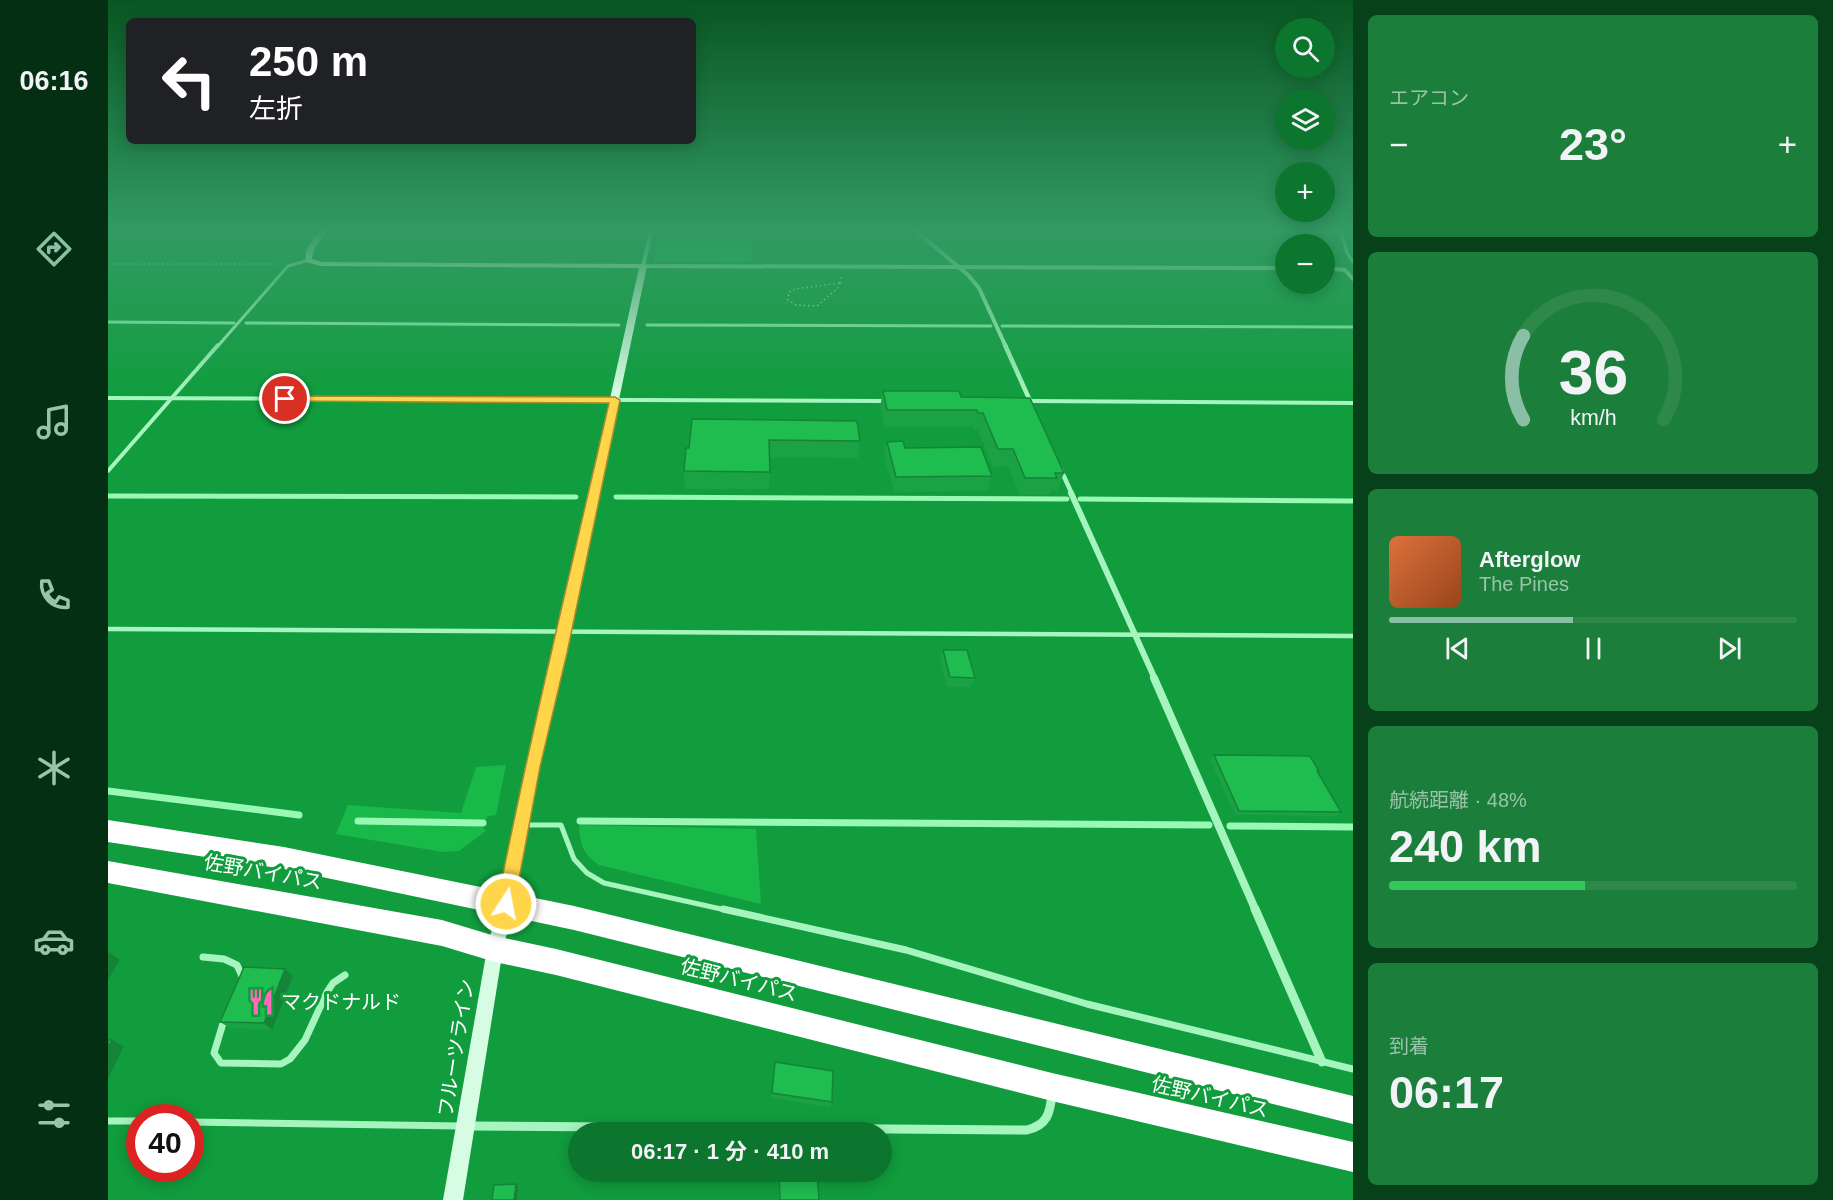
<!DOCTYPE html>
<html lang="ja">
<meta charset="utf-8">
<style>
body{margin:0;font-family:Helvetica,"Noto Sans JP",sans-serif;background:#1b7e3a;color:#f1f3f6;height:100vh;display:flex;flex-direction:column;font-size:22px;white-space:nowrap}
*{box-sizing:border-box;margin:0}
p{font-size:20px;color:#9ac4aa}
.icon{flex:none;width:33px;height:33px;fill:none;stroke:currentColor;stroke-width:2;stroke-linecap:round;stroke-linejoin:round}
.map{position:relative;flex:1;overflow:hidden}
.sheet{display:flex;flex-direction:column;gap:15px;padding:15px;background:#074119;width:480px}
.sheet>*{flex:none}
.top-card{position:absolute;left:18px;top:18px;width:570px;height:126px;border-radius:9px;box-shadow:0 3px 15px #0003;background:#202124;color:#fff;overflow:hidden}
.buttons{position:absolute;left:1167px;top:18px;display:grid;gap:12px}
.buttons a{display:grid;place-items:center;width:60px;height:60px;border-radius:50%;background:#0d762e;box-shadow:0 3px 15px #0003;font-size:30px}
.speed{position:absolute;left:18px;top:1104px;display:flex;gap:12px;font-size:30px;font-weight:700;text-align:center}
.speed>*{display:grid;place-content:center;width:78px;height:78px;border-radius:50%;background:#0d762e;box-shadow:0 3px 15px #0003;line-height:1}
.speed .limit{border:9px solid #d22;background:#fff;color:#111}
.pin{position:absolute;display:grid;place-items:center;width:51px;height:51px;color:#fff;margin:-26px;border:3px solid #fff;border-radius:50%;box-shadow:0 2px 6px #0007}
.me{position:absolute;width:66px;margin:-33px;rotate:11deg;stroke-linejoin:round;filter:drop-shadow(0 0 4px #0008)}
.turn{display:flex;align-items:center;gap:21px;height:126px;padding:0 24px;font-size:27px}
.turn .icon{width:78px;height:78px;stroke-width:2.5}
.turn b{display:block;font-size:42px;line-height:51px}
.big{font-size:45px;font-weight:700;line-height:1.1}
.sheet .card{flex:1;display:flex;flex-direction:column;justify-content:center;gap:9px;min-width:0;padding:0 21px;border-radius:9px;background:#1b7e3a}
.sheet .dial{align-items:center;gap:0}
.dial svg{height:156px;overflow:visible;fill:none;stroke:#2d884a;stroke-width:7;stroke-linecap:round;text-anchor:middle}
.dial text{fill:#f1f3f6;stroke:none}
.song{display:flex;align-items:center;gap:18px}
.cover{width:72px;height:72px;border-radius:9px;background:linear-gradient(135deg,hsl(20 70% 55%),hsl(20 70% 35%))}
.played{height:6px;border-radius:3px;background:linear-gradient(90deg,#8abfa5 45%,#2d884a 45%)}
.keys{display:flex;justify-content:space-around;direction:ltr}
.heat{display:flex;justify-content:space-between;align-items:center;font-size:33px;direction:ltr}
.charge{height:9px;border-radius:4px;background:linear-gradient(90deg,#34c759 48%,#2d884a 0)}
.trip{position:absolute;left:460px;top:1122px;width:324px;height:60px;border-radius:30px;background:#0d762e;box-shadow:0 3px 15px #0003;font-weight:700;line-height:60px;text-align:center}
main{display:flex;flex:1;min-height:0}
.tabs{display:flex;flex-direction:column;width:108px;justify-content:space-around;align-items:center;background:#052f12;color:#9ac4aa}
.tabs .icon{width:42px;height:42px}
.tabs .on{color:#8abfa5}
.tabs b{font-size:27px;color:#f1f3f6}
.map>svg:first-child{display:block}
.green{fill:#18b849}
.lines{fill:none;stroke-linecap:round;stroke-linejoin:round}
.stream-far2{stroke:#98f8b4;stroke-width:3}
.stream-far1{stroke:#98f8b4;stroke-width:5}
.stream{stroke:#98f8b4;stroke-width:7}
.path{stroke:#a6f5be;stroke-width:1.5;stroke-dasharray:1.5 3;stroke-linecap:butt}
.lane-far4{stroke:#a6f5be;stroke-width:3}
.lane-far3{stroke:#a6f5be;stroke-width:4}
.lane-far2{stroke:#a6f5be;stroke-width:4.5}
.lane-far1{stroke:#a6f5be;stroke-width:5}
.lane{stroke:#a6f5be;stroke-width:7}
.street-far4{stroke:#a6f5be;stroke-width:4}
.street-far3{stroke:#a6f5be;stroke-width:4.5}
.street-far2{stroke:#a6f5be;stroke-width:6}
.street-far1{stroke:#a6f5be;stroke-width:8}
.street{stroke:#a6f5be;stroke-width:9}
.secondary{fill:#d6fde3;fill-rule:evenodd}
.highway{fill:#fff;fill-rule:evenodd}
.wall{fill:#1ba245}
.shaded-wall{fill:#168438}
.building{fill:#1fbc50;stroke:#168438;stroke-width:1.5}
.route{fill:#ffd54a;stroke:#a68a30;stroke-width:1.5}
.labels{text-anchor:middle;stroke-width:6;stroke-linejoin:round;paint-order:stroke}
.near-street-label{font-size:20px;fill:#fff;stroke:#119d3e}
.near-poi-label{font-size:20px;fill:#fff;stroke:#119d3e;text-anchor:start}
</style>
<main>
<nav class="tabs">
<b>06:16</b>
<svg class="icon on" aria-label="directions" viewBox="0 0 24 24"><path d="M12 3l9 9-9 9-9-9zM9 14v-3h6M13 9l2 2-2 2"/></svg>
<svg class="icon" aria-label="music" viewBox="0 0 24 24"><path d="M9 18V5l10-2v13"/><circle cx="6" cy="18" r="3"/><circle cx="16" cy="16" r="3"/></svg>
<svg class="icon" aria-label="phone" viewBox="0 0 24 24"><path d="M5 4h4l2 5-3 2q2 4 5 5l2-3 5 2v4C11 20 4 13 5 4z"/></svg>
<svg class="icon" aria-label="climate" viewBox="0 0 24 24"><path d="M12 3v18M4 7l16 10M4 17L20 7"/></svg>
<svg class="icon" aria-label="car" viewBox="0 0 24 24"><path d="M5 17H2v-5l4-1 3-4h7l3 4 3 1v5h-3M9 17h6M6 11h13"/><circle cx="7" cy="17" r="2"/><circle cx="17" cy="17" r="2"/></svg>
<svg class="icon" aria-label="filters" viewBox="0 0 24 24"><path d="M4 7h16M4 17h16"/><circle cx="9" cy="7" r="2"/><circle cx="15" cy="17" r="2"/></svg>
</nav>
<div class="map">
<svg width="1245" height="1200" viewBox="0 0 1245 1200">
<rect width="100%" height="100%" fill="#119d3e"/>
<g class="green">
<polygon points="552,228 601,228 602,235 647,233 643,263 546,262"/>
<polygon points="398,765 388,815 380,816 374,827 378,831 351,851 335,852 228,834 240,805 353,813 368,767"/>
<path d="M471,825l177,4 5,75 -162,-39c-16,-10 -19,-21 -20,-40z"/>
</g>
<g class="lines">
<g class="stream-far2">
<polyline points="0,322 126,323"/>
<polyline points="138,323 511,325"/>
<polyline points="539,325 883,326"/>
<polyline points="894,326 1245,327"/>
</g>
<g class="stream-far1">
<polyline points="0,496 468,497"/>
<polyline points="508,497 959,499"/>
<polyline points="972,499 1245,501"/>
</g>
<g class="stream">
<polyline points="0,791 191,815"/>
<polyline points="250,821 375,823"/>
<polyline points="472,821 1101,825"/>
<polyline points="1122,826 1245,827"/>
</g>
<g class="path">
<polyline points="0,264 169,264"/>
<polygon points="732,283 731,287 709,306 688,305 680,300 681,292 687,289"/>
<polyline points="732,283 733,277"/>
</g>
<g class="lane-far4">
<polyline points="1232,228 1239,253 1245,262"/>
<polyline points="109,347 180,266 201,260"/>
</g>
<g class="lane-far3">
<polyline points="0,398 777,401"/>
<polyline points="921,401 1245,403"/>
<polyline points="0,471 110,345"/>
</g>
<polyline class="lane-far2" points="0,629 1245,636"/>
<polyline class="lane-far1" points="416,825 453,825 466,859 479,873 496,883 622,911"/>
<g class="lane">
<polyline points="615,909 798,950 979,1004 1245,1069"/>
<polyline points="95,957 116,959 129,965 134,976"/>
<polyline points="116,1020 106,1053 113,1063 173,1064 182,1059 197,1040 219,992 225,983 237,975"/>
<polyline points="0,1121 32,1121"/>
<polyline points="82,1122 353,1126"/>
</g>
<g class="street-far4">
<polyline points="544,228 535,266 1178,268"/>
<polyline points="805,228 860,275 871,288 898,347"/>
<polyline points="1238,228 1245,229"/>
<polyline points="1216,268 1237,270 1245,279"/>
</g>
<g class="street-far3">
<polyline points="897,345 923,403"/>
<polyline points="953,470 964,494"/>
</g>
<polyline class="street-far2" points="963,493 1047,679"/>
<polyline class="street-far1" points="1046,678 1148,911"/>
<g class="street">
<polyline points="1147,909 1214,1062"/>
<path d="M361,1126l558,4c20,-5 23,-16 25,-36"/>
</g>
<path class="secondary" d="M216,228h7c-8,10 -18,17 -19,31l10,3 321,2 4,2 -77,367 -31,134 -25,137 -11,45 -40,251h-20l44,-251 11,-45 27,-137 33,-134 81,-365 -318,-2 -15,-4c-3,-15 9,-25 18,-34z"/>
<g class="highway">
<polygon points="0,820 176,847 466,906 1245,1096 1245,1124 466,930 176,869 0,842"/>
<polygon points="0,861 334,920 387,936 448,949 944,1073 1245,1142 1245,1172 944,1101 448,975 387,962 334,946 0,883"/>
</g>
</g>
<g class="wall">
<polygon points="775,391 853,397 956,473 949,491 944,490 942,495 912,495 900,466 885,467 870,430 866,430 865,427 777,427 772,407"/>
<polygon points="584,419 752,441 750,458 662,457 661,489 577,489 576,471 581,448"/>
<polygon points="779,442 884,476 880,491 786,492 776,456"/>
<polygon points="835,650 867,678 863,687 839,687 832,659"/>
<polygon points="1106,755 1211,771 1210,773 1233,812 1228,816 1127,815 1102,759"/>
<polygon points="177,969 185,976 164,1030 122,1028 112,1022"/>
<polygon points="667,1062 724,1102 722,1107 663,1098"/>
<polygon points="670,1172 709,1172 711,1200 671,1200"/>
</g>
<g class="shaded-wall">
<polygon points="1,952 12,960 0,980 0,953"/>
<polygon points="177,969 185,976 164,1030 156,1023"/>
<polygon points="4,1040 16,1046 0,1079 0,1048"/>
<polygon points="408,1184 410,1186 409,1200 406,1200"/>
</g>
<g class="building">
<polygon points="775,391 851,391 853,397 922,398 956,473 947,473 949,478 917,478 905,449 890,449 875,413 870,413 869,410 779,410"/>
<polygon points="584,419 749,421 752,441 661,440 662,472 576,471 578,448 581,448"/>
<polygon points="795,441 797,448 873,447 884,476 788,477 779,442"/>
<polygon points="835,650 859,650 867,678 842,677"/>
<polygon points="1106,755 1202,756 1211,771 1209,771 1233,812 1131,811"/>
<polygon points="136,967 177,969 156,1023 112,1022"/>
<polygon points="0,1040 4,1040 0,1048"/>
<polygon points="667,1062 725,1071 724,1102 664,1093"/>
<polygon points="671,1172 709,1172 711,1200 672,1200"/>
<polygon points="408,1184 406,1200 384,1200 386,1185"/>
</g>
<linearGradient id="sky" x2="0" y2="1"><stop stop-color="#095622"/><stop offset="0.58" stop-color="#329a63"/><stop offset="1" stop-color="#329a63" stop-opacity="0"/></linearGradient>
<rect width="1245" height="396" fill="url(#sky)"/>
<path class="route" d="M177,396l330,1 5,3 -53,253 -27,114 -27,144 -7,2 -6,-2 -3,-7c33,-168 74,-334 112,-501l-327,-2v-4z"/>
<defs>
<g id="restaurant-bare" transform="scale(2.07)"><path d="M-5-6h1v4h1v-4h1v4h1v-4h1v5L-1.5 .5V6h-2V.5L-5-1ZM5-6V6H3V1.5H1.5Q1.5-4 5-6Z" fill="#ff6ab9" stroke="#119d3e" stroke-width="2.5" paint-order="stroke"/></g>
</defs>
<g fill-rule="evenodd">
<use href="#restaurant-bare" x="153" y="1002"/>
</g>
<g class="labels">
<g class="near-street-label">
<text transform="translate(155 872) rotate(10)" y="7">佐野バイパス</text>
<text transform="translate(631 980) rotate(14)" y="7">佐野バイパス</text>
<text transform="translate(348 1048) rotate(-81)" y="7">フルーツライン</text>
<text transform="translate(1102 1097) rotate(13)" y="7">佐野バイパス</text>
</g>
<g class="near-poi-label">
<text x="173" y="1009">マクドナルド</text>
</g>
</g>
</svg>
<div class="buttons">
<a><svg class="icon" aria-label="search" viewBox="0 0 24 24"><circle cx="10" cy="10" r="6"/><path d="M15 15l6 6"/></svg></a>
<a><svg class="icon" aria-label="layers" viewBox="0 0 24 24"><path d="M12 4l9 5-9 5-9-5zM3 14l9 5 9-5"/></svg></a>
<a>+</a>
<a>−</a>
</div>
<div class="speed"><div class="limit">40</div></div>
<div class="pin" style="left:177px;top:399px;background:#d93025"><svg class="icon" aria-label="arrive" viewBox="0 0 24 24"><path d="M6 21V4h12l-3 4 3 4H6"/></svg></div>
<svg class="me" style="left:398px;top:904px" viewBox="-20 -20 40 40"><circle r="17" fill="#ffd54a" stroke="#fff" stroke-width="3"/><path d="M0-11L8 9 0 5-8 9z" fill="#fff"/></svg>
<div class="trip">06:17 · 1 分 · 410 m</div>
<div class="top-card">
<div class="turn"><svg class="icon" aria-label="left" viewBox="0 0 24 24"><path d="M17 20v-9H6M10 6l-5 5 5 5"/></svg><div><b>250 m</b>左折</div></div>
</div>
</div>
<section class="sheet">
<div class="card"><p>エアコン</p>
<div class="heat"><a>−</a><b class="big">23°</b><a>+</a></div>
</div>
<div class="card dial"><svg viewBox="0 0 100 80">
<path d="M14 69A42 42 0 1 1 86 69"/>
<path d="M14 69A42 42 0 0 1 14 26" stroke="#8abfa5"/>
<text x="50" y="56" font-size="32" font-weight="700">36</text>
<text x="50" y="72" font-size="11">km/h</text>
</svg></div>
<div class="card">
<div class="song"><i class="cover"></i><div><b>Afterglow</b><p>The Pines</p></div></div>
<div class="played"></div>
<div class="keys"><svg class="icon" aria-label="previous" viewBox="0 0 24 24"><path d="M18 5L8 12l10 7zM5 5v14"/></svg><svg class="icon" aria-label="pause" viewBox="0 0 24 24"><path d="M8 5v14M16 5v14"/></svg><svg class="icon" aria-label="next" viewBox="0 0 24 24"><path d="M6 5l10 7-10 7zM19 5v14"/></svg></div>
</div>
<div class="card"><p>航続距離 · 48%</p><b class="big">240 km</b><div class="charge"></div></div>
<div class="card"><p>到着</p><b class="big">06:17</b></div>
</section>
</main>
